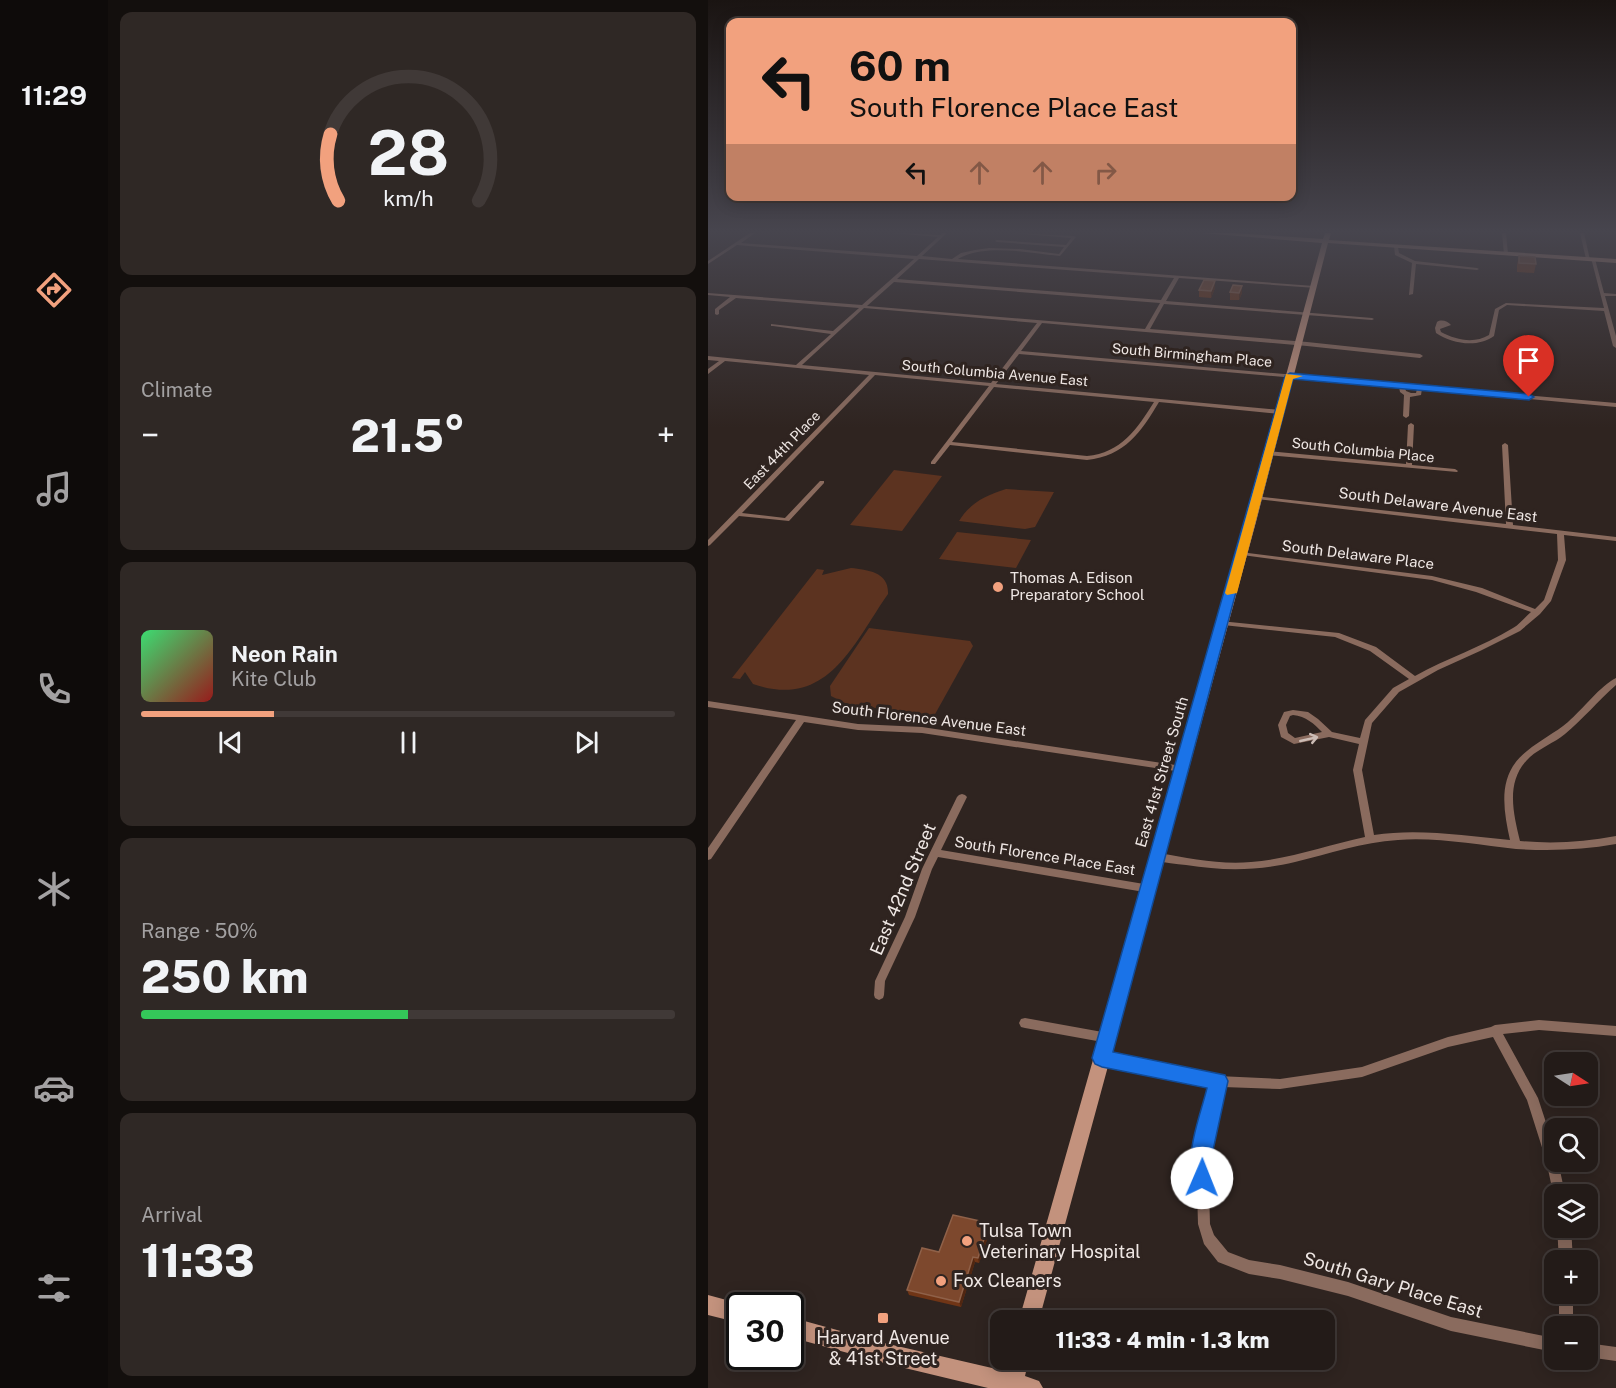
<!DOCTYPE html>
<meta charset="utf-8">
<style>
body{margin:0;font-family:"Public Sans",sans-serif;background:#2f2825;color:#f1f3f6;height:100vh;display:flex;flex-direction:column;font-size:22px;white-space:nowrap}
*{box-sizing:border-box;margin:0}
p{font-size:20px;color:#a3a1a2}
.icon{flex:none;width:33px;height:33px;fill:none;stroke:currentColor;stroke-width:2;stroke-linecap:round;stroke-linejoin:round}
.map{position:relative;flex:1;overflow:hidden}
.drawer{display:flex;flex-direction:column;gap:12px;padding:12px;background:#130f0d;width:600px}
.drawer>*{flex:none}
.guide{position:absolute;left:18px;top:18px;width:570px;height:183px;border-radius:12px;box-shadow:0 3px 15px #0003,0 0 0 2px #403937;background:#f2a17e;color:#111;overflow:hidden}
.needle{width:39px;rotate:102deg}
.fabs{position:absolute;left:836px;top:1052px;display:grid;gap:12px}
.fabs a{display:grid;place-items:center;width:54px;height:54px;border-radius:12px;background:#231b18;box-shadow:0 3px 15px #0003,0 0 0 2px #403937;font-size:30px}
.speed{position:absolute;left:18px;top:1292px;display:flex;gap:12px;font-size:30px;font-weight:700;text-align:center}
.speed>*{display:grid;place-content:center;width:78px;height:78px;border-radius:50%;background:#231b18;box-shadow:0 3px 15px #0003,0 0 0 2px #403937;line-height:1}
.speed .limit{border:3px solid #111;border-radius:9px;background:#fff;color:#111}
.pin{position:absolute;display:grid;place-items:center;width:51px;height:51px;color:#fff;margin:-62px -26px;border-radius:50% 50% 50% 0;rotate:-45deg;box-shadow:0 0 6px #0007}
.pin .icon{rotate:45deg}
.me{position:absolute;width:66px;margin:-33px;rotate:1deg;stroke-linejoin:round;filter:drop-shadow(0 0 4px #0008)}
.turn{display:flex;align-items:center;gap:21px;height:126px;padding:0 24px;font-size:27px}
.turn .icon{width:78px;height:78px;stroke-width:2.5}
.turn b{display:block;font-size:42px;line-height:51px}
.lanes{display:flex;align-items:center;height:57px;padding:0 24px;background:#0003;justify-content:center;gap:30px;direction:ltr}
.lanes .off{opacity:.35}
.big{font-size:45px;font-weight:800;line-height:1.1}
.drawer .card{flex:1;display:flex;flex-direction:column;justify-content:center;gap:9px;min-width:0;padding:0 21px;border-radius:12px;background:#2f2825}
.drawer .dial{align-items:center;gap:0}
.dial svg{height:156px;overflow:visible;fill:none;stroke:#403937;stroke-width:7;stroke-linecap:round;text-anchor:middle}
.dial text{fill:#f1f3f6;stroke:none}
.song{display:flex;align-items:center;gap:18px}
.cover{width:72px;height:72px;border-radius:9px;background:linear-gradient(135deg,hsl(140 70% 55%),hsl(0 70% 35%))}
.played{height:6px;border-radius:3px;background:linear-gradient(90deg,#f2a17e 25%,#403937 25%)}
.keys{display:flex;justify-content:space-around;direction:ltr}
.heat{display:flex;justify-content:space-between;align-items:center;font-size:33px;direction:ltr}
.charge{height:9px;border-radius:4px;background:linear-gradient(90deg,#34c759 50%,#403937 0)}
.trip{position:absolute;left:282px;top:1310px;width:345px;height:60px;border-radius:12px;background:#231b18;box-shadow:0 3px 15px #0003,0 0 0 2px #403937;font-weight:800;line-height:60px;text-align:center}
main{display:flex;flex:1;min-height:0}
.dock{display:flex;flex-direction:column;width:108px;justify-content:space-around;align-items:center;background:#0e0b0a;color:#a3a1a2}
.dock .icon{width:42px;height:42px}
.dock .on{color:#f2a17e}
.dock b{font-size:27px;color:#f1f3f6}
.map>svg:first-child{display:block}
.green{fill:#5c3320}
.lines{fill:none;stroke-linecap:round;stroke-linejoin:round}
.street{fill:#8a6b5e;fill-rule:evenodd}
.secondary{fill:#c3927d;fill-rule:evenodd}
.wall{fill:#703516}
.shaded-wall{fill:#502611}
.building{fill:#7d482d;stroke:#8f6149;stroke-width:1.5}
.oneway{stroke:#ccbcb5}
.route{fill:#1a73e8;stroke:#114b97;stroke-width:1.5}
.slow{fill:#f59e0b}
.poi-dot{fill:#f2a17e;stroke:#2f2420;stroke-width:2}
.labels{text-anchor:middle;stroke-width:6;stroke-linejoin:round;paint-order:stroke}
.far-street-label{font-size:14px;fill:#efe7e4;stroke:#2f2420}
.street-label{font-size:15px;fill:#efe7e4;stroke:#2f2420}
.poi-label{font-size:15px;fill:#efe7e4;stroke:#2f2420;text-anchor:start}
.near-street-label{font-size:18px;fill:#efe7e4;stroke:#2f2420}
.near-poi-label{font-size:18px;fill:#efe7e4;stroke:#2f2420;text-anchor:start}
</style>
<main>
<nav class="dock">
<b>11:29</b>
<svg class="icon on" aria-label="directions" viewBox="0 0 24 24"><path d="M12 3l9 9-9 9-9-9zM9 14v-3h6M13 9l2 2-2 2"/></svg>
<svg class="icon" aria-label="music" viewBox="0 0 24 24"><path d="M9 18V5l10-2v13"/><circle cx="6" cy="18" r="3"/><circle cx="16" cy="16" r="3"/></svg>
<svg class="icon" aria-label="phone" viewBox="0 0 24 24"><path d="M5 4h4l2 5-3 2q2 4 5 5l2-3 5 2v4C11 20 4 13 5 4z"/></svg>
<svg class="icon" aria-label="climate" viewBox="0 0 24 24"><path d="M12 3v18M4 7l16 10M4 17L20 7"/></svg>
<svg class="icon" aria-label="car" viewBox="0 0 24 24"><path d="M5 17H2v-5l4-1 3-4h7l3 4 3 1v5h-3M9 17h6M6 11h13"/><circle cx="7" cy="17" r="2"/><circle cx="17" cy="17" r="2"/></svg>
<svg class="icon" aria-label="filters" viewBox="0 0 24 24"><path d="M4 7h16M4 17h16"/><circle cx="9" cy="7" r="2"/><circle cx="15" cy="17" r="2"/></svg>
</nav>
<section class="drawer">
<div class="card dial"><svg viewBox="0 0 100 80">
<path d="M14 69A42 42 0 1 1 86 69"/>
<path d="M14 69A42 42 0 0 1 10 35" stroke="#f2a17e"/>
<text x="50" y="56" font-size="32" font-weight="700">28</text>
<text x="50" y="72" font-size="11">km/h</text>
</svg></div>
<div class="card"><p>Climate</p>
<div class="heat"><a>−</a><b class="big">21.5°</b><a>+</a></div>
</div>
<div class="card">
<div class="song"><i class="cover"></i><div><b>Neon Rain</b><p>Kite Club</p></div></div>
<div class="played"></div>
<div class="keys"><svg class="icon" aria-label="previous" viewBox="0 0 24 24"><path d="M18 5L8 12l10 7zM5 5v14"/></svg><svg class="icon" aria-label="pause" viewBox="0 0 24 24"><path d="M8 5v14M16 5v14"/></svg><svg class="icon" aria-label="next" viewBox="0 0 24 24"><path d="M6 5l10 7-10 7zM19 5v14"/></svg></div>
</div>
<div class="card"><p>Range · 50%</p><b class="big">250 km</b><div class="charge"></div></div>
<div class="card"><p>Arrival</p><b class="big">11:33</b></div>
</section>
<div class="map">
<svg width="908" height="1388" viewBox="0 0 908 1388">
<rect width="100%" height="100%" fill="#2f2420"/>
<g class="green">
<polygon points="186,470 234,476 194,531 142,525"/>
<path d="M298,489l48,3 -19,35 -10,2 -66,-8c12,-19 26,-25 47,-32z"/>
<polygon points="249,532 323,540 308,568 231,559"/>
<path d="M143,568c17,2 38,4 37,26 -35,50 -60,116 -135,90l-8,-12 -5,7 -8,-1 85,-109 7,1 -2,5z"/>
<polygon points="161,628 262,641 265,646 226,716 139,704 123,696 122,686"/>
</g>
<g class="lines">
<g class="street">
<path d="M42,233h5l-14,10 176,13 21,-19 -45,-4 48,2 1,-2h5l-25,23 30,3 9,-6 14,-3 14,-2 31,1 39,5 5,-7 -67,-5 -2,-1 2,-1 69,5 5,-7 -58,-5 61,3 2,1 -16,19c-31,-3 -75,-13 -102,3l356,27h2v2l-137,-10 -13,23 206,17 2,1 -2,1 -208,-16 -14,25 157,13 113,12 3,2 -3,2 -113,-12 -265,-23 -21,28 595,52v4l-194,-18 -1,6 -11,2 -1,19 -3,2 -3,-2 1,-21 -4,-3 -1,-5 -380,-33 -23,30 284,26 3,2 -3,2 -121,-12c-18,30 -34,54 -72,58l-137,-15 -15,19h-4v-2l58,-76 -114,-11 -133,138 43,5 35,-37h4v2l-35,38 -50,-5 -29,29 -2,1v-6l161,-165 -144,-14 -17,13v-5l11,-8 -11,-1v-4l88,9 35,-31 -58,-8h-2v-2l62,7 26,-23 -123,-10 -17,12v4l-2,1 -2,-1v-5l15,-12 -22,-2v-2l154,12 52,-46 -177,-14 -29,19v-3zM211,259l255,19 -13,22 -264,-21zM186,282l266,21 -15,26 -278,-23zM156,308l173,15 -46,60 -189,-18zM286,387l160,15c-17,27 -33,51 -67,54l-135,-14zM697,388l12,1 -1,4h-5l-5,-2z"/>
<polygon points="794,233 798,233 800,254 798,255 796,254"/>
<polygon points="872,233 876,233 882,260 878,259"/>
<polygon points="686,246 690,247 691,253 707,261 769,268 771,269 769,270 708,264 705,294 701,295 704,263 687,255"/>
<path d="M883,258l4,1 9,34 12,1v2h-11l11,40v12l-3,-2 -9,-35 -97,-6 -8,5 -5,26c-16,12 -42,8 -58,-3l-1,-5 2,-6c4,-3 11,-1 14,3l-11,4 1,3c15,8 33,12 48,3l6,-26 11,-6 98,5z"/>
<polygon points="703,423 706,425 704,465 747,469 750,471 749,472 560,455 557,453 560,451 698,464 700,425"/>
<path d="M797,443l3,2 5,80 103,12v4l-52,-6 2,25 -15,41 -11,13 -20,17 -40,20 -42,19 -39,22 -27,31 -10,47 12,65c45,-7 91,1 136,5 -7,-32 -13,-66 17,-89 13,-11 28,-18 41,-29 14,-12 33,-37 48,-44v7c-18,16 -33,34 -51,49 -11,9 -25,14 -35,23 -25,23 -17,55 -10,84 33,3 64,1 96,-5v8c-33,6 -66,7 -100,5 -39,-4 -79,-12 -118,-9 -36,2 -69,14 -103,22 -38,9 -71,9 -109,3 -10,-1 -21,-2 -31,-5l-2,-3 2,-3 3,-1c31,5 62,12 93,9 39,-3 76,-17 114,-25l-12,-67 6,-26 -30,-7 -35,7 -13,-7 -3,-12 6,-13 9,-2 15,2 10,7 14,13 28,6 5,-18 28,-32 16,-9 -39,-28 -35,-14 -112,-12h-3l-1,-2 1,-2 119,12 37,14 39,29c32,-18 67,-29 98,-48 7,-4 12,-11 18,-16l-55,-20 -44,-12 -190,-25 -2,-1v-2l192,24 50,12 53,21 9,-9 14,-40 -1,-26 -300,-35 -3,-2 1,-1 251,28 -4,-79zM585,715c13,1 21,9 29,17l-27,6 -7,-5 -2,-8 4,-9z"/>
<polygon points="0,701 150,724 214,727 474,766 477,767 478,769 477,771 474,772 214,733 150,730 96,722 3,859 0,860 0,848 88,720 0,707"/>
<polygon points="254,794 257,795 259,797 233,850 442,885 446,886 447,889 446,892 442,893 230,857 224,869 207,917 177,981 176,995 175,998 171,1000 167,998 166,995 167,981 197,917 214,869 249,797 251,795"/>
<polygon points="317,1018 400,1033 404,1034 406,1038 404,1042 400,1043 317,1028 313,1027 311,1023 313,1019"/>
<polygon points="831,1020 908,1026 908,1036 831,1030 795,1034 830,1098 846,1147 846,1161 850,1161 857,1194 846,1194 846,1197 838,1160 819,1100 785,1037 740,1047 654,1077 572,1089 515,1087 500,1155 502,1224 506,1235 520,1252 541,1260 572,1265 640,1282 743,1317 846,1338 846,1352 743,1331 640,1296 572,1279 541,1274 510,1262 496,1244 490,1224 488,1155 503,1085 394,1063 390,1062 388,1058 390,1054 394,1053 510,1076 572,1079 654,1067 740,1037 783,1027 787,1025"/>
<polygon points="849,1227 863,1227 865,1260 851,1260"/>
<rect x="851" y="1293" width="14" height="33"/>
<polygon points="879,1343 908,1347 908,1361 879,1357"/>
</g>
<g class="secondary">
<polygon points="493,233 525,233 615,239 617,233 623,233 621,240 908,259 908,263 620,243 548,522 331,1320 311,1320 538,522 614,243"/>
<polygon points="0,1295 37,1305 32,1305 32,1323 0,1315"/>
<polygon points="82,1317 176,1343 297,1371 301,1359 321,1359 317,1376 331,1381 335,1388 280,1388 176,1363 82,1337"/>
</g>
</g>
<g class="wall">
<polygon points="811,256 828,264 826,273 809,272 809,265"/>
<polygon points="507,281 507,288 503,298 491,297 491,290"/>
<polygon points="534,286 534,293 531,300 522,300 522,292"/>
<polygon points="281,1223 283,1228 271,1263 267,1262 253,1307 201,1295 199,1290 231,1252"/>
</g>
<g class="shaded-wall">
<polygon points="507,281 507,288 503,298 503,291"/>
<polygon points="534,286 534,293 531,300 531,293"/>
<polygon points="281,1223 283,1228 271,1263 270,1258"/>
<polygon points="265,1257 267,1262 253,1307 251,1302"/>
</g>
<g class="building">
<polygon points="811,256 827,257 828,264 811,263"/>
<polygon points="496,280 507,281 503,291 491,290"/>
<polygon points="525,285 534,286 531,293 522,292"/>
<polygon points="245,1215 281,1223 270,1258 265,1257 251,1302 199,1290 214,1248 231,1252"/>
</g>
<defs><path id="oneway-shaft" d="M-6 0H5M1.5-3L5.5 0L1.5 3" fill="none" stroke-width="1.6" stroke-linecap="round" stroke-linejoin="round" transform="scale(1.5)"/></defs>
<use class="oneway" href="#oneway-shaft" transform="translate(601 739) rotate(-13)"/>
<linearGradient id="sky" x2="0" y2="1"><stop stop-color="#1a1412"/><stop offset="0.54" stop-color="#47454e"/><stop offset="1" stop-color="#47454e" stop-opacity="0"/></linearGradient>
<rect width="908" height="428" fill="url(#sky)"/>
<path class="route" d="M582,373l239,21 5,3 -5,3 -236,-21 -180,673 112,23 3,6 -16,74 1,23 -3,7 -8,3 -7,-3c-12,-29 5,-68 12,-97l-105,-21 -7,-3 -3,-6 193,-682z"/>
<polygon class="slow" points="578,374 595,376 585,379 529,593 519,595 517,593"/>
<g class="poi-dot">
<circle cx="290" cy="587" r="6"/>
<circle cx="259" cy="1241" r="6"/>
<circle cx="233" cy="1281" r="6"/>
<rect x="169" y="1312" width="12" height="12" rx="3"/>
</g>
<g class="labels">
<g class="far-street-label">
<text transform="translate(484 355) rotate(5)" y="5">South Birmingham Place</text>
<text transform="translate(287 373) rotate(5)" y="5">South Columbia Avenue East</text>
<text transform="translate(74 450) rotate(-46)" y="5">East 44th Place</text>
<text transform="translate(655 450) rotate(6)" y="5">South Columbia Place</text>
</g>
<g class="street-label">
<text transform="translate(730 505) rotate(7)" y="5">South Delaware Avenue East</text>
<text transform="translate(650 555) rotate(7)" y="5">South Delaware Place</text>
<text transform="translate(221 719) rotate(7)" y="5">South Florence Avenue East</text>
<text transform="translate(454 772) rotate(-74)" y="5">East 41st Street South</text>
<text transform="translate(337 856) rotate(9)" y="5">South Florence Place East</text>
</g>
<g class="poi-label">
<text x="302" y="583">Thomas A. Edison<tspan x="302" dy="17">Preparatory School</tspan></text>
</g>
<g class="near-street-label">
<text transform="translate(195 889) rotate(-67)" y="6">East 42nd Street</text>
<text transform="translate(685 1285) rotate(17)" y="6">South Gary Place East</text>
</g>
<g class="near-poi-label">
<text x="271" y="1237">Tulsa Town<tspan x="271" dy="21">Veterinary Hospital</tspan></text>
<text x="245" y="1287">Fox Cleaners</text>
<text x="175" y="1344" text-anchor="middle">Harvard Avenue<tspan x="175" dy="21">&amp; 41st Street</tspan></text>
</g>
</g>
</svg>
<div class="fabs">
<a><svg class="needle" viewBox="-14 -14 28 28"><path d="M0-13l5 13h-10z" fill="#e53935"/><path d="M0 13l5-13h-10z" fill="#a3a1a2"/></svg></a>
<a><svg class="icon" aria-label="search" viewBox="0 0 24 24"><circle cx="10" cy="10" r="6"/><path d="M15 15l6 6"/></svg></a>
<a><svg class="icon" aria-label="layers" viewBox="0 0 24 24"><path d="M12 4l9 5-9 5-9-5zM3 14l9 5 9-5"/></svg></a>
<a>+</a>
<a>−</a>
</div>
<div class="speed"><div class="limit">30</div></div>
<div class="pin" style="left:821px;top:397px;background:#d93025"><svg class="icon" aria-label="arrive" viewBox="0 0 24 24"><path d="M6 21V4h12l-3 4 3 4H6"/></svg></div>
<svg class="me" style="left:494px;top:1178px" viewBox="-20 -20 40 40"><circle r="19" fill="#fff"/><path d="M0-13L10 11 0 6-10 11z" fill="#1a73e8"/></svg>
<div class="trip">11:33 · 4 min · 1.3 km</div>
<div class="guide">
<div class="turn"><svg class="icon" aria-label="left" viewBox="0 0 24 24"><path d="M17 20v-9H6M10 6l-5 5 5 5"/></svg><div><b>60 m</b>South Florence Place East</div></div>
<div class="lanes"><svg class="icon" aria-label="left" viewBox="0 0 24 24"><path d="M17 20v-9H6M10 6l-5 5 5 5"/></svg><svg class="icon off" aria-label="ahead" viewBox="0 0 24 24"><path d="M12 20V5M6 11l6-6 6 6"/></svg><svg class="icon off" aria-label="ahead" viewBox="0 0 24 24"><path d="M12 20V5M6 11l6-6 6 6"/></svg><svg class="icon off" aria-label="right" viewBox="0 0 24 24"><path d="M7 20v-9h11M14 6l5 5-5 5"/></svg></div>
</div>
</div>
</main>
